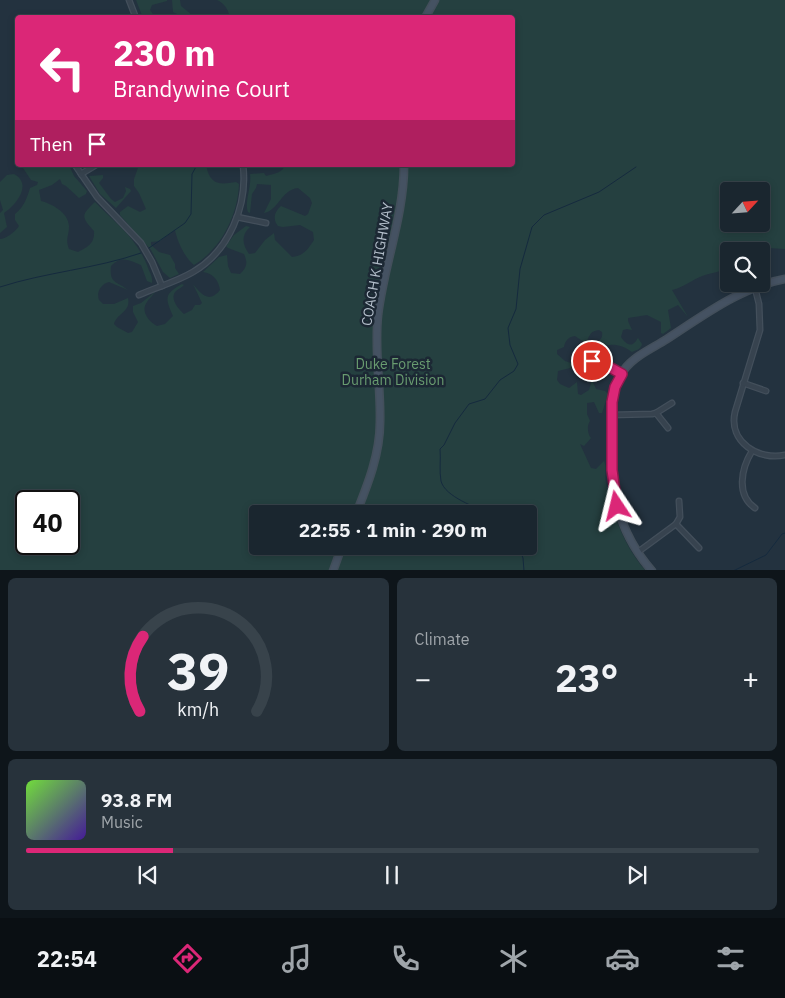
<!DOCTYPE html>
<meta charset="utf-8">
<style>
body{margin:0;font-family:"IBM Plex Sans",sans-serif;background:#27323b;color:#f1f3f6;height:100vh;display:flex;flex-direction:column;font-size:19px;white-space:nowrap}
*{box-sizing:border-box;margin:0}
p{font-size:16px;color:#9fa5aa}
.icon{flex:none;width:28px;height:28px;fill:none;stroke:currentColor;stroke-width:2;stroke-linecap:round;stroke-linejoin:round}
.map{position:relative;height:570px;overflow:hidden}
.drawer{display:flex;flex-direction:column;gap:8px;padding:8px;background:#0e151a;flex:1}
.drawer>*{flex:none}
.guide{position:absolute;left:15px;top:15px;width:500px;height:152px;border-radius:5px;box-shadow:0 2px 8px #0003,0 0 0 1px #38434b;background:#db2777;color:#fff;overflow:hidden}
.needle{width:32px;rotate:64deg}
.tools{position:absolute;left:720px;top:182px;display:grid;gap:10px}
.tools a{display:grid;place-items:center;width:50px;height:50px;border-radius:5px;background:#1a262f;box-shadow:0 2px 8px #0003,0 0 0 1px #38434b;font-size:25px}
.speed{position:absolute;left:15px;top:490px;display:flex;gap:10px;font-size:25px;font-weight:700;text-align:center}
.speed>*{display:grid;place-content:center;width:65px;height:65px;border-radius:50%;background:#1a262f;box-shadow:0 2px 8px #0003,0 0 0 1px #38434b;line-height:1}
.speed .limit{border:2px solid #111;border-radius:8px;background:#fff;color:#111}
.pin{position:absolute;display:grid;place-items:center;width:42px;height:42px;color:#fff;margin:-21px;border:2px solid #fff;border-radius:50%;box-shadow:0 1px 5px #0007}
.me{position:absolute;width:55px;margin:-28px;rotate:350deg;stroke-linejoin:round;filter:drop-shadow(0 0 4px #0008)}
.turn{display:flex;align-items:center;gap:18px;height:105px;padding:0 15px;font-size:22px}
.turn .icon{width:65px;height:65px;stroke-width:2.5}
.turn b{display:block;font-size:35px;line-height:42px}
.then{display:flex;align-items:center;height:48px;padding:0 15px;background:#0003;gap:10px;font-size:19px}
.big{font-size:38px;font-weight:700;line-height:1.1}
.drawer .card{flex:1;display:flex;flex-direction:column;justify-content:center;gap:8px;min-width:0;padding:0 18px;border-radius:8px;background:#27323b}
.drawer .dial{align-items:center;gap:0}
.dial svg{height:130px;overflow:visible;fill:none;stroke:#38434b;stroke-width:7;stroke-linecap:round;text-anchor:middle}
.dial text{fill:#f1f3f6;stroke:none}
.song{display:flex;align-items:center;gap:15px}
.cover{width:60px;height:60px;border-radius:8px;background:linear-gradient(135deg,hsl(100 70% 55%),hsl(260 70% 35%))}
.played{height:5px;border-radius:2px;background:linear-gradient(90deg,#db2777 20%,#38434b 20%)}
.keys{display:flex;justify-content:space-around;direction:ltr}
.heat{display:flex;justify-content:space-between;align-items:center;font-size:28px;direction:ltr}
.drawer .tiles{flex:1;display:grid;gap:8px;grid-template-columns:1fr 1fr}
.card:last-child{grid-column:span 2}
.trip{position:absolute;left:249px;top:505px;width:288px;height:50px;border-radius:5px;background:#1a262f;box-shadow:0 2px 8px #0003,0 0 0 1px #38434b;font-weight:700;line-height:50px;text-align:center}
.tabs{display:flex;height:80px;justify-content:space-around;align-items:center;background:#0a0f13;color:#9fa5aa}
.tabs .icon{width:35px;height:35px}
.tabs .current{color:#db2777}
.tabs b{font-size:22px;color:#f1f3f6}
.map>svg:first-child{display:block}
.green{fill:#254040;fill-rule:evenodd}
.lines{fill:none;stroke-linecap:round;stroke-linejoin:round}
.stream{stroke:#152a3e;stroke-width:1}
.street-casing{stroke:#434f5b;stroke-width:7}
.secondary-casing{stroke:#434f5b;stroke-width:9}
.street{stroke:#37434f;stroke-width:4.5}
.secondary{stroke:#455262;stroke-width:6}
.route-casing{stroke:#8e194d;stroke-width:12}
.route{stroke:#db2777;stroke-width:9}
.labels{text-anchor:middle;stroke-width:5;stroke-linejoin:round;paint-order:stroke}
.street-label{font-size:14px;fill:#b3beca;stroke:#1c2834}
.park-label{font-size:14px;fill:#699c70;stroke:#1c2834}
</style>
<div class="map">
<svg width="785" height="571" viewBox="0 0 785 571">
<rect width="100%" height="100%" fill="#23323f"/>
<g class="green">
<polygon points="136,0 167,0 167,1 152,5 150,10 155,17 143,18"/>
<polygon points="172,0 180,0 181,6 192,15 188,17 175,17 179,15 173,12"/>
<path d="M217,0h568v249l-16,-1 -8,7v-4h-32v15c-10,7 -16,6 -27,10 -10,4 -20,12 -30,14l16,27 -10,-12 -10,5 3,18 -8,6 -2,-1v-11l-14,-7 -19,3v3l4,9 -5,-1 -4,1 -2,7c2,3 8,11 13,6 2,-1 2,-3 4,-5l4,6c-1,5 -5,6 -10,8 -11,-8 -20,-9 -33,-5l-4,-3c5,-5 8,-5 7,-12l-3,-2c-8,1 -9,4 -12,11l-3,1 -9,-6c-7,1 -10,5 -11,11l-7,3v4l8,7 9,3v3l-16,4 -1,9 3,4 9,4 8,-6 1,12 3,1 8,-5 3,-10 4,9 9,2 3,3 -6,19h-3l-5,-11 -7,1v11l3,7c-3,4 -3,12 1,17l-7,8 -4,-2 11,24 5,1 8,-8c3,6 0,15 2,22 7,32 18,63 39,87l-645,1v-332c6,0 16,-8 19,-13l-4,-6v-6c9,-7 12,-16 15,-26l7,-3 1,-3 -7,-2 -10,-15h48l5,11 13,15 -1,3 -7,4 -13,-12 -4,-2 -2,-5 -8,6 -13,5 2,11c11,3 27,11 28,25 0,10 -4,13 0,23l9,3c10,-5 17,-9 16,-21 -13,-14 -13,-16 1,-29 21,22 40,34 52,63 2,7 6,11 5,18l-5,-2 -6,-16c-12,-5 -20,-10 -30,1 -2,18 6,15 17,24l-19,-8c-8,2 -13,10 -10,18l4,4h11l14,-6c3,14 -11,15 -14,26l3,3 11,6 4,-1 6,-10 -5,-10v-6l8,-3 14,-11c-3,5 -6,6 -8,10 -7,9 2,20 10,24l8,-2 8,-8c-8,-18 -9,-22 9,-32l2,1c-3,3 -6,4 -8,6 -7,7 2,18 8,23l8,-4 3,-5h5l2,-2 -9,-19c8,10 16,20 27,6 -1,-9 -7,-17 -17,-18l16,-15 8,-2 1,11 3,7 9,1c7,-7 8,-11 4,-20l-16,-6 -2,-2 8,-11 12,-9 4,1c-9,8 -8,17 -1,27l6,-1 10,-13 9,-7 1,7 17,17c12,-1 16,-8 22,-17l-1,-8 -13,-7 -17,2 -5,-1c-6,-7 -3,-15 3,-20l24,10 3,-2 4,-11 -2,-5 -12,-10c-17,2 -19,22 -34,25l7,-14v-14l-14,-1 -1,4 -4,6 -2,19 -2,-1c-4,-9 4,-26 2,-38l14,-1 2,3c7,-2 17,-3 19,-11h227v-147l-283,-1c1,-6 -6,-15 -12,-17zM729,191h32v33h-32zM26,501h43v43h-43zM258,514h270v32h-270z"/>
<path d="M139,165h67c4,20 13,20 30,17l3,2c-1,31 -18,65 -45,81 -9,-7 -17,-24 -19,-35l-15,11 -9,1v3l8,7 11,3 5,9v4l4,6 -9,4 -7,-6 -12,-22 -31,-35v-3l8,-6 12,6 6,-3 -7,-16 -5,-7v-7z"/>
<path d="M14,174c19,10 2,31 -10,39l3,14 -7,6v-20l3,-3 -3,-10v-18l7,-7z"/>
<polygon points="103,175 103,178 99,183 111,199 115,202 123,198 126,191 125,187 130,189 131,191 116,208 100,194 89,176"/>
</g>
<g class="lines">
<g class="stream">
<polyline points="149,248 185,223 191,214 192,174 197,165"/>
<path d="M0,287c46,-15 95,-18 141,-34"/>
<path d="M490,514c-14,-7 -45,-17 -49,-33 -2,-10 0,-22 -1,-32l4,-4 11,-22 14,-19 16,-5 15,-19 14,-9 4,-7 -8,-19 -2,-17 8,-19 4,-40 12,-42 12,-12 55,-23 37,-25"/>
<polyline points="518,546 523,558 524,571"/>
<polyline points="733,571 766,555 782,534 785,533"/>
</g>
<g class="street-casing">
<g id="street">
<polyline points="129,0 136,18"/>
<polyline points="75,165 97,197 141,243 152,262 162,286"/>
<polyline points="81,174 96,165"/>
<polyline points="237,217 266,223"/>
<path d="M755,288l4,16 1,26 -25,82c-7,30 24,49 50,43"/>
<path d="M139,295c18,-8 37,-13 54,-23 36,-21 55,-66 50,-107"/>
<path d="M584,366c12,-10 26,1 38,8"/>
<polyline points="743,383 766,391"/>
<polyline points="656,413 668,428"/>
<polyline points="611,415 652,414 656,413 672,403"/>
<path d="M752,451c-11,18 -16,44 3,57"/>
<polyline points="676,524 699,548"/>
<polyline points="638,552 676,524 680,517 679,501"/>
</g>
</g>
<g class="secondary-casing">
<g id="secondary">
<polyline points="425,18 435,0"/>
<path d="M356,514c12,-30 24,-60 24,-92 1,-36 -6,-71 -2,-107 6,-50 26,-99 26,-150"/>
<polyline points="333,571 342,546"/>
<path d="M652,571c-37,-43 -40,-81 -41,-135 0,-24 -1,-46 13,-66 10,-14 29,-22 43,-31 37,-24 74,-52 118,-60"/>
</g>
</g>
<use href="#street" class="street"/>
<use href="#secondary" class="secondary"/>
</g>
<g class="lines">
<g class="route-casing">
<polyline id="route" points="592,361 602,363 622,374 615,387 612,402 612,470 617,506"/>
</g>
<use href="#route" class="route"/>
</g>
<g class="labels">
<g class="street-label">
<text transform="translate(377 264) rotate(-80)" y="5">COACH K HIGHWAY</text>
</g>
<g class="park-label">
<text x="393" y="369">Duke Forest<tspan x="393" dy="16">Durham Division</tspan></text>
</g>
</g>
</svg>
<div class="tools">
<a><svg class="needle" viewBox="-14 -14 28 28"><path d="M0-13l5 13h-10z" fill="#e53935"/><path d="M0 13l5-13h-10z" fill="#9fa5aa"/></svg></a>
<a><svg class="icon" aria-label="search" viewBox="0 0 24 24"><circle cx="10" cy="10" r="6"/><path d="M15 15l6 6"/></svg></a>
</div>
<div class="speed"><div class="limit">40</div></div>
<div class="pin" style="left:592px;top:361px;background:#d93025"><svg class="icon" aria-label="arrive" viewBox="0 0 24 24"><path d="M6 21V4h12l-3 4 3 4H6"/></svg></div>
<svg class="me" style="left:617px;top:506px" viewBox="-20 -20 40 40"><path d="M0-17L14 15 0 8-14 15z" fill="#db2777" stroke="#fff" stroke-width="4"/></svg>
<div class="trip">22:55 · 1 min · 290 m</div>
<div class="guide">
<div class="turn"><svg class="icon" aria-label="left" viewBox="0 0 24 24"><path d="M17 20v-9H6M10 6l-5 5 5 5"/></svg><div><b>230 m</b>Brandywine Court</div></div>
<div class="then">Then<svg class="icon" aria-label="arrive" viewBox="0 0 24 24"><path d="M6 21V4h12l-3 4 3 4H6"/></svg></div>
</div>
</div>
<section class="drawer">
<div class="tiles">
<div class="card dial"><svg viewBox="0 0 100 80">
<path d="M14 69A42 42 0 1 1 86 69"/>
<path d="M14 69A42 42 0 0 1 16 23" stroke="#db2777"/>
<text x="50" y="56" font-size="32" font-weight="700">39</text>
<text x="50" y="72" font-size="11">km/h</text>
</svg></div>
<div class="card"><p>Climate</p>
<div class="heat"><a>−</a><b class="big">23°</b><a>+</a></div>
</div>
<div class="card">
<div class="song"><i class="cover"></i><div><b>93.8 FM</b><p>Music</p></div></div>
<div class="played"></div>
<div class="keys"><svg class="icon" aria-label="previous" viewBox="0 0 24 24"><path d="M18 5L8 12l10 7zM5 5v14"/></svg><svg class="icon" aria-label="pause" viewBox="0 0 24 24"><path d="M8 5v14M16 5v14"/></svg><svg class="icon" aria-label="next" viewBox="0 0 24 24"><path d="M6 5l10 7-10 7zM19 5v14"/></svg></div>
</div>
</div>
</section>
<nav class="tabs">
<b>22:54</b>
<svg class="icon current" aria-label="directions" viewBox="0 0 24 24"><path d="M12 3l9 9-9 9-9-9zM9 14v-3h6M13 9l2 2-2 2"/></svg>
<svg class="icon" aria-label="music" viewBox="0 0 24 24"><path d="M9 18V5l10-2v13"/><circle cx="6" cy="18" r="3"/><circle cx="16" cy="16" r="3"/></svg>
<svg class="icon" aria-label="phone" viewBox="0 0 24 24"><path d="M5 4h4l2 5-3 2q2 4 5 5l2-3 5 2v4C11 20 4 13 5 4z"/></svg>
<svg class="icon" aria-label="climate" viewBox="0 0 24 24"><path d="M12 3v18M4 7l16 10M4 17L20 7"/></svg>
<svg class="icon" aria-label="car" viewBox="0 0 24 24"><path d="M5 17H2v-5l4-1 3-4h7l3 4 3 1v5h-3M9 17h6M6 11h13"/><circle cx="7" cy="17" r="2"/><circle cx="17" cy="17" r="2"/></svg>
<svg class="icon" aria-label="filters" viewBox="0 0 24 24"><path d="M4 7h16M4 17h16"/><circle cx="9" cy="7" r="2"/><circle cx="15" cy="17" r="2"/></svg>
</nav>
